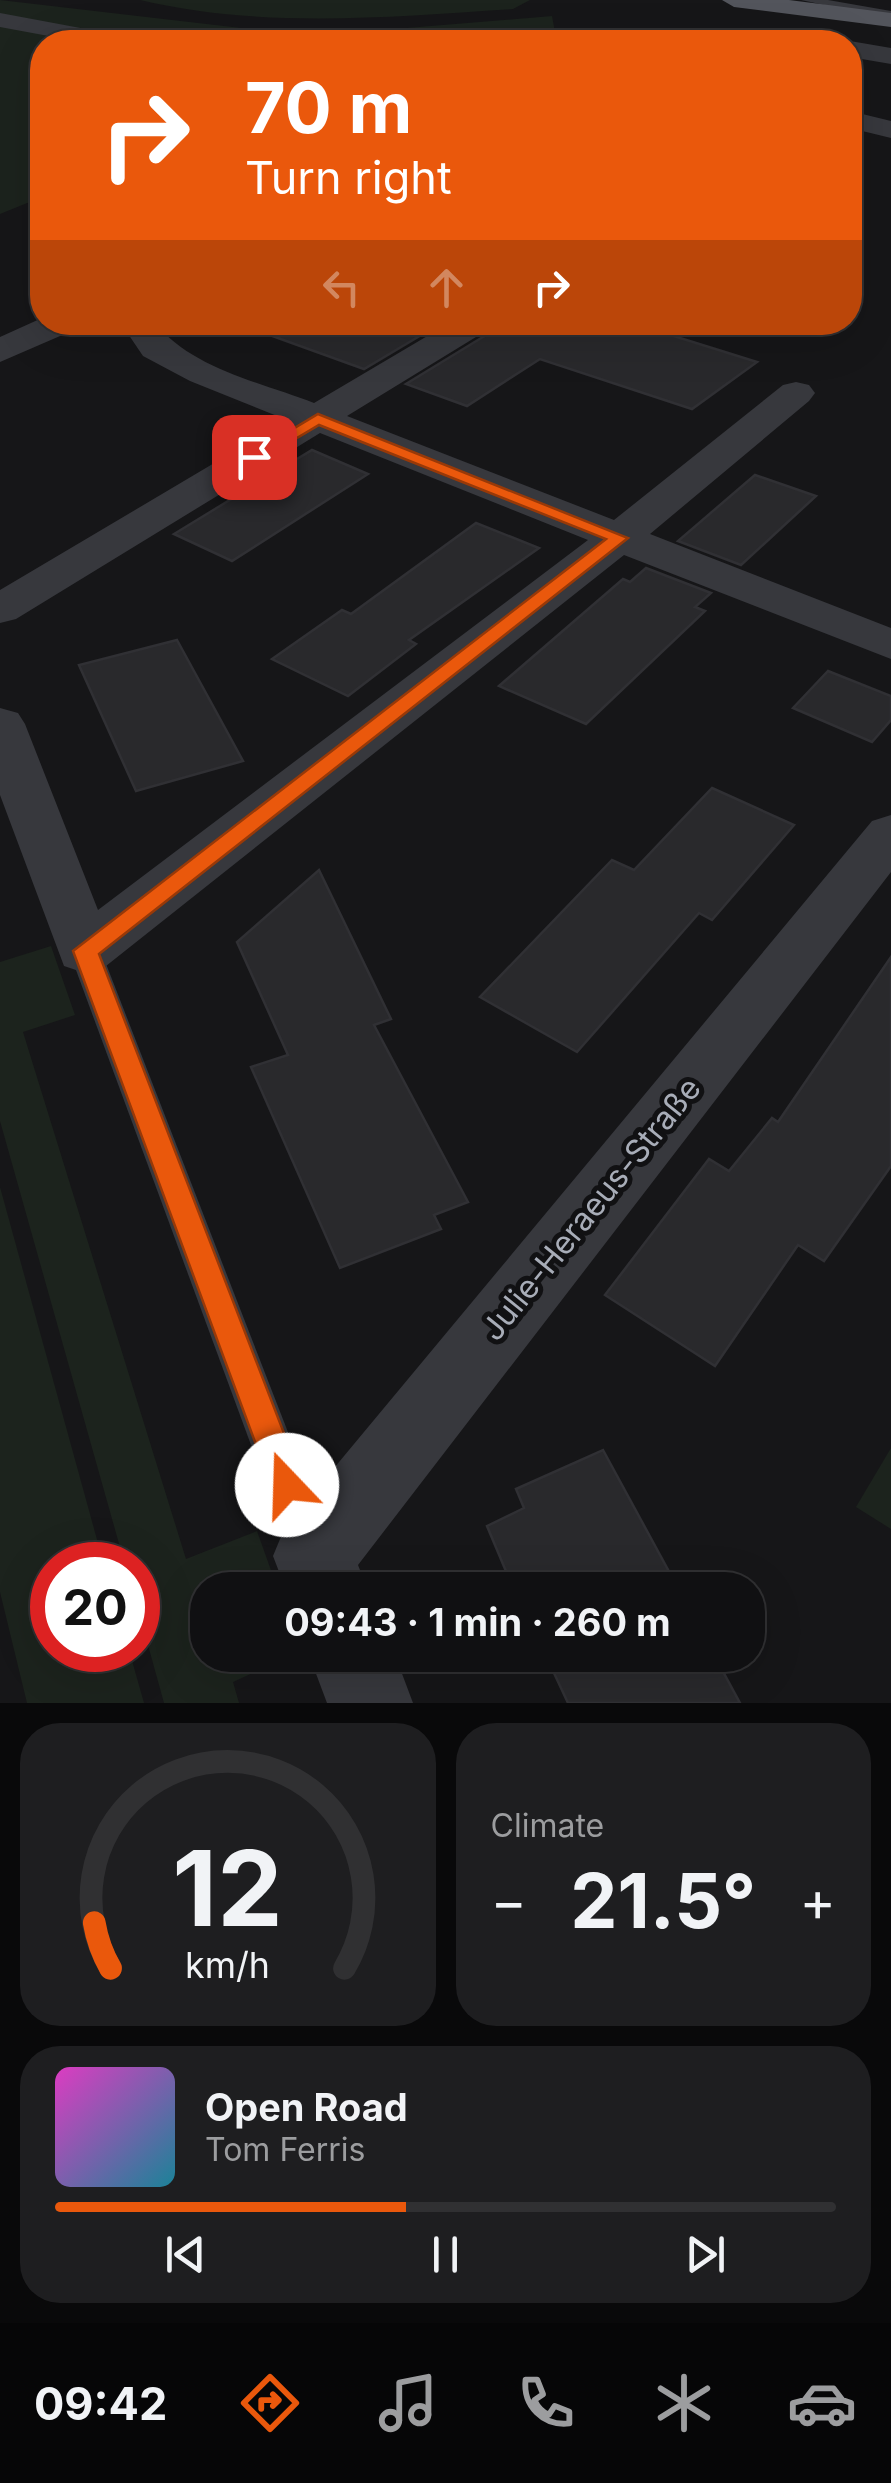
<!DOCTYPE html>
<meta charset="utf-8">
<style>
body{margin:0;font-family:Inter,sans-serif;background:#1e1e20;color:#f1f3f6;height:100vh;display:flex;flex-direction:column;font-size:38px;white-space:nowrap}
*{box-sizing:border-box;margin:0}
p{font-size:32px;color:#9c9d9f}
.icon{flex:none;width:55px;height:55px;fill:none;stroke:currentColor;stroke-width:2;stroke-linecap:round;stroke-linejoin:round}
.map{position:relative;height:1703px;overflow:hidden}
.sheet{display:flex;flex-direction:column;gap:20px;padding:20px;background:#09090a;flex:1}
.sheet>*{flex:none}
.banner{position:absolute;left:30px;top:30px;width:832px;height:305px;border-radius:40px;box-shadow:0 10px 40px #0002,0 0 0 2px #303032;background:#ea580c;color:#fff;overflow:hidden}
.speed{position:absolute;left:30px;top:1542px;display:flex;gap:20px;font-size:50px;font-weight:700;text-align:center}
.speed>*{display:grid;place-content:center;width:130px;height:130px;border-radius:50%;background:#101012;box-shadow:0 10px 40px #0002,0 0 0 2px #303032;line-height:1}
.speed .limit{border:15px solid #d22;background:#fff;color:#111}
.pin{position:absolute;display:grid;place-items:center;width:85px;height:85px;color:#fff;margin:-42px;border-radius:20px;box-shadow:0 5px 15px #0006}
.me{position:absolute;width:110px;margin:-55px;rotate:339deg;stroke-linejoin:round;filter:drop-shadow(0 0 8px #0008)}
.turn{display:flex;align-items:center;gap:35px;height:210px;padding:0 50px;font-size:45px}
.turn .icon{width:130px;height:130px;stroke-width:2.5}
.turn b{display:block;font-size:70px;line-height:85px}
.lanes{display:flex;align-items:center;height:95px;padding:0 50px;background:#0003;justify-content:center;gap:50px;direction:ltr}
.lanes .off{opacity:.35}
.big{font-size:75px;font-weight:700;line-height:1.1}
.sheet .tile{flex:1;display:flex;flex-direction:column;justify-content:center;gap:15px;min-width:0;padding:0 35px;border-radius:40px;background:#1e1e20}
.sheet .dial{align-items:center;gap:0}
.dial svg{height:260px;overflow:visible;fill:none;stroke:#303032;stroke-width:7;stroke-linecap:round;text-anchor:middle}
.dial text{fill:#f1f3f6;stroke:none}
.song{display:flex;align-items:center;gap:30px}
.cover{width:120px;height:120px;border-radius:15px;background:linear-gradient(135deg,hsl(310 70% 55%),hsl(190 70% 35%))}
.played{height:10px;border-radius:5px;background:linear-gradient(90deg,#ea580c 45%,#303032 45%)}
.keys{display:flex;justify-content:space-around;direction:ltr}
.heat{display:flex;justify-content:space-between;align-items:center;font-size:55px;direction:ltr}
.sheet .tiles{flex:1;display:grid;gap:20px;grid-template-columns:1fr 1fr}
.tile:last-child{grid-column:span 2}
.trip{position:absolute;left:190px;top:1572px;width:575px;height:100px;border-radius:40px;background:#101012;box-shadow:0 10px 40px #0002,0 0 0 2px #303032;font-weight:700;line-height:100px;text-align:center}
.tabs{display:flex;height:160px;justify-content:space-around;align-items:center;background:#060607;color:#9c9d9f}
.tabs .icon{width:70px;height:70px}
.tabs .active{color:#ea580c}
.tabs b{font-size:45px;color:#f1f3f6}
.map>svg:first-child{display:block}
.green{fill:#1c231d}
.building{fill:#29292c;stroke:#303034;stroke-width:2.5}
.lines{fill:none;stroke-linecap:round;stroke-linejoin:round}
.service{fill:#37383d;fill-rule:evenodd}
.minor{fill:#37383d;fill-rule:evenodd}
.primary{fill:#53555c;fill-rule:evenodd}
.route{fill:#ea580c;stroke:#983908;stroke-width:2.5}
.labels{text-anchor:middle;stroke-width:10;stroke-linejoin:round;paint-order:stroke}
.near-street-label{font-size:32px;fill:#a8adb8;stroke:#111113}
</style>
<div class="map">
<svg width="891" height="1703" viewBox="0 0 891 1703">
<rect width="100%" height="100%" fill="#161618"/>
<g class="green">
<polygon points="0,0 266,31 346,33 552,16 556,38 513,42 42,42 42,197 0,214"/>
<path d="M140,0h390l-17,9c-125,8 -250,20 -373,-9z"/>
<polygon points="51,946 75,1015 23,1032 186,1559 257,1531 278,1590 208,1590 208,1655 292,1655 233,1682 239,1703 164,1703 138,1609 138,1565 125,1565 0,1121 0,962"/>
<polygon points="0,1187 104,1565 52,1565 52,1650 129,1650 144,1703 27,1703 0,1592"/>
<polygon points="891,1448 891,1529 856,1507"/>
</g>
<g class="building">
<polygon points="251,322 443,322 364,369 250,328"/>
<polygon points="498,322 629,322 757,362 692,409 540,359 467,406 406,384 491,332"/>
<polygon points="312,450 368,474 232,561 174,534"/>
<polygon points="755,475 816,496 741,565 678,541"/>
<polygon points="476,523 539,548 409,640 416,644 348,696 272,659 342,610 351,614"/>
<polygon points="646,568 711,593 695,607 705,611 586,724 499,686 623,579 630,582"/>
<polygon points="177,640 243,761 136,791 79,665"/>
<polygon points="828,671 891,696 891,720 872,742 793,708"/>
<polygon points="712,788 794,825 712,920 699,913 577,1052 480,997 612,860 634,870"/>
<polygon points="319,870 391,1019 374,1025 468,1202 434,1215 441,1229 340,1268 251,1067 288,1055 237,942"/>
<polygon points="891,957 891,1166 824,1261 798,1245 715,1366 605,1295 709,1159 729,1171 772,1118 778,1122"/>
<polygon points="603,1450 679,1590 508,1590 513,1588 487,1526 524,1508 516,1489"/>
<polygon points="517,1655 714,1655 740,1703 568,1703 546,1656 522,1666"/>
</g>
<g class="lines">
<g class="service">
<polygon points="801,0 828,0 891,11 891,19"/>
<polygon points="85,939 96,943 101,951 333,1548 327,1564 311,1570 295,1564 289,1548 69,951 74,943"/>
</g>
<g class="minor">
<polygon points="0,13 118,35 130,42 81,42 0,27"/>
<polygon points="850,41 891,48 891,64 850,57 850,42 846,42"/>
<polygon points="850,111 891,121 891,138 850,128"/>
<polygon points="42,318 42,322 90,322 85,329 67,333 0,362 0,337"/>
<path d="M120,322h35c34,46 108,61 159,81l137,-81h43l-5,7 -142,87 267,104 169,-135 13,-3 13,3 6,8 -6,8 -159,133 241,94v31l-267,-104 -518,411 -21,7 -21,-7 -64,-171v-87l18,5 7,11 73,186 490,-370 -268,-107 -304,186 -16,4v-33l287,-170 -97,-39 -47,-25z"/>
<polygon points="891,815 891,872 358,1565 368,1590 286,1590 273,1556 285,1527 872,821"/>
<polygon points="309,1655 395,1655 413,1703 327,1703"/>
</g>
<polygon class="primary" points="722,0 789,0 891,13 891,27 734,7"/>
</g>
<polygon class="route" points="318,414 628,538 99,954 304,1485 299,1496 287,1501 276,1496 271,1485 73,951 606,539 319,425 260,460 246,457"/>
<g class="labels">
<g class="near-street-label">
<text transform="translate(591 1209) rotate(-51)" y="11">Julie-Heraeus-Straße</text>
</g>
</g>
</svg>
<div class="speed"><div class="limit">20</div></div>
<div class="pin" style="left:254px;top:457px;background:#d93025"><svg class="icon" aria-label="arrive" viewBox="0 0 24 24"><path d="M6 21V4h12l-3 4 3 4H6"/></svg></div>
<svg class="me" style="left:287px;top:1485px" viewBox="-20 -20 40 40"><circle r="19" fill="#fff"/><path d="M0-13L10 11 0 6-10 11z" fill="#ea580c"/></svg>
<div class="trip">09:43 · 1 min · 260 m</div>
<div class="banner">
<div class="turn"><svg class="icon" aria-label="right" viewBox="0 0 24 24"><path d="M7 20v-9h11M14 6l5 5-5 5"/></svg><div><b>70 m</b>Turn right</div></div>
<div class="lanes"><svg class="icon off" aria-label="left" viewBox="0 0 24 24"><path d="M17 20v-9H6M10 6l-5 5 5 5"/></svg><svg class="icon off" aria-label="ahead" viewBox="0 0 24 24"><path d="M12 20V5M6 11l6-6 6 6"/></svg><svg class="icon" aria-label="right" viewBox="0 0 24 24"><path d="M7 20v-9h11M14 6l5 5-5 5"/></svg></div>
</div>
</div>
<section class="sheet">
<div class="tiles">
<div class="tile dial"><svg viewBox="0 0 100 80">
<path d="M14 69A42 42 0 1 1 86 69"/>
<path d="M14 69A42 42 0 0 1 9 55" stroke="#ea580c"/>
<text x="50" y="56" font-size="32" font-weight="700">12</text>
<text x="50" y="72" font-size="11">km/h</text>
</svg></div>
<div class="tile"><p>Climate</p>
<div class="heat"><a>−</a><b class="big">21.5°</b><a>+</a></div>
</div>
<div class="tile">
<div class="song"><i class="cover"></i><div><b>Open Road</b><p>Tom Ferris</p></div></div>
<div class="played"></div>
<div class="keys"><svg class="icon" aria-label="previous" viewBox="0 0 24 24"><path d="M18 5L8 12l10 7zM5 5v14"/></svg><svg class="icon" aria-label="pause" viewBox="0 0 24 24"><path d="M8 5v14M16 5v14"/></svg><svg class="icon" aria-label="next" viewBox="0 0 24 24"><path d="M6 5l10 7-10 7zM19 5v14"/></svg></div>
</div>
</div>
</section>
<nav class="tabs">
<b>09:42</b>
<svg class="icon active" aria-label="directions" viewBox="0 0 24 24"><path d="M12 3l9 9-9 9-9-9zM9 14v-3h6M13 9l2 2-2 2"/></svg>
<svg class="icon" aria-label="music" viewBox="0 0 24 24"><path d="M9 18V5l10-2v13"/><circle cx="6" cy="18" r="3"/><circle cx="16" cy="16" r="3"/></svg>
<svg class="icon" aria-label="phone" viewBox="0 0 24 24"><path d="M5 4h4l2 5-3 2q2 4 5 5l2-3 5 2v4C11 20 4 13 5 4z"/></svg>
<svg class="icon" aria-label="climate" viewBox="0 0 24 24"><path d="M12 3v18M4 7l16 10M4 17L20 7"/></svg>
<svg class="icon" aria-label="car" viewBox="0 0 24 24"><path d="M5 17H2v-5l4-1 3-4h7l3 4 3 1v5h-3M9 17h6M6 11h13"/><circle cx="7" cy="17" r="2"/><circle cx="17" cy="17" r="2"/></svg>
</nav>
